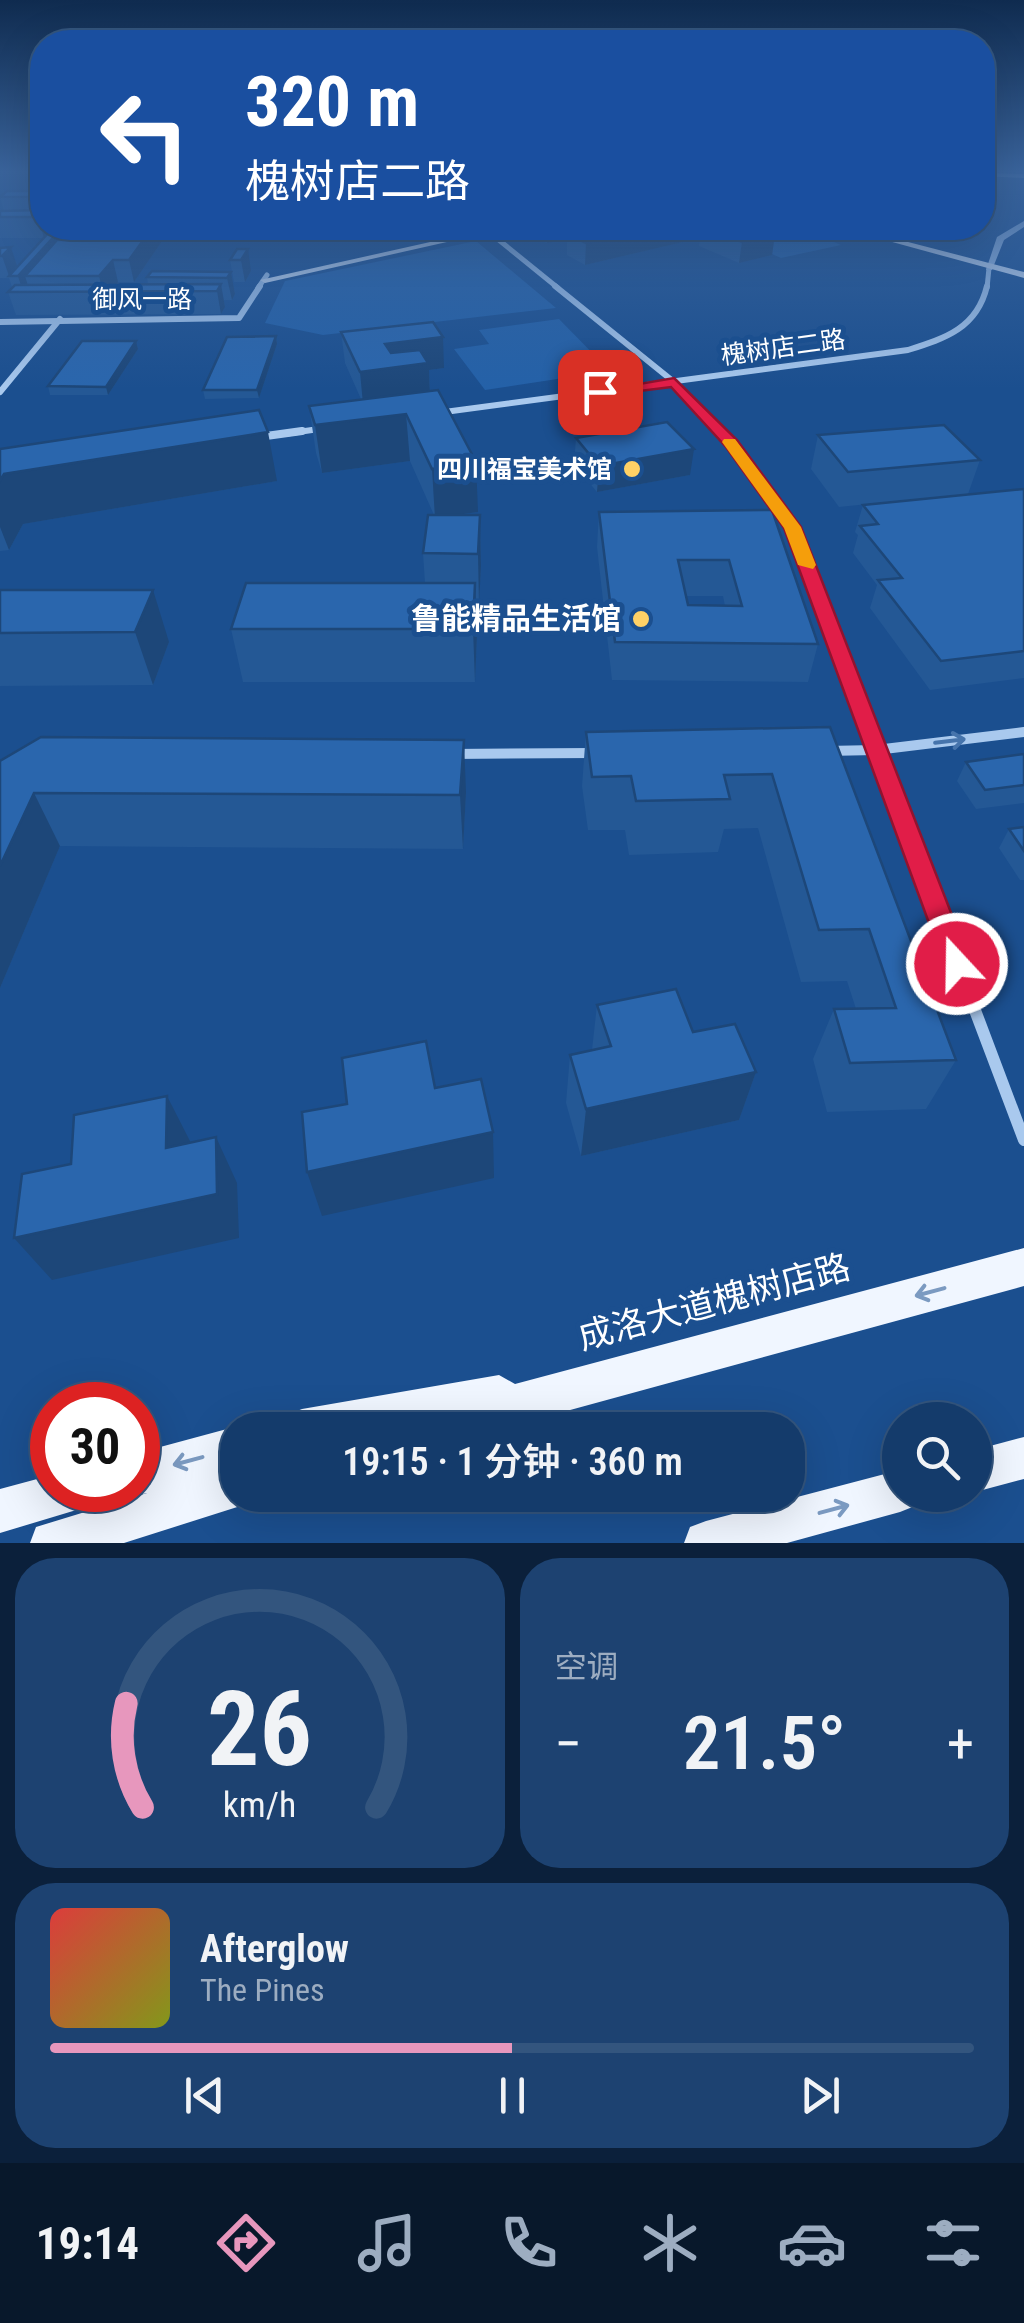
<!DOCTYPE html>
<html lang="zh">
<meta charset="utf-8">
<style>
body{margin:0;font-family:"Roboto Condensed","Noto Sans SC",sans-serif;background:#1d4271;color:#f1f3f6;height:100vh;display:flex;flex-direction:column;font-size:38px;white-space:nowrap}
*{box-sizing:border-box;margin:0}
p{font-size:32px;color:#9dadc1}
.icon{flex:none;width:55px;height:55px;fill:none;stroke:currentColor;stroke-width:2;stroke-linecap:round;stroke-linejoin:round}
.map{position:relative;height:1543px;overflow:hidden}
.sheet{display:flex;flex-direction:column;gap:15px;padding:15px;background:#0b203b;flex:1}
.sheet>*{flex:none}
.top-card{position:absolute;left:30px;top:30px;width:965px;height:210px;border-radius:40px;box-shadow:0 10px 40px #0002,0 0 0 2px #33557e;background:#1a4fa0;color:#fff;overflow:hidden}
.buttons{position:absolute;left:882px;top:1402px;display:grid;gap:20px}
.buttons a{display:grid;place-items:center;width:110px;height:110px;border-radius:50%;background:#143b6b;box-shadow:0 10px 40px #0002,0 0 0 2px #33557e;font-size:50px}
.speed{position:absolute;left:30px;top:1382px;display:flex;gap:20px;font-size:50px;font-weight:700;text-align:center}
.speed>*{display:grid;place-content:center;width:130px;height:130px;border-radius:50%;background:#143b6b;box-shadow:0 10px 40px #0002,0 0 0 2px #33557e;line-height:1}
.speed .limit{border:15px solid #d22;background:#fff;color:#111}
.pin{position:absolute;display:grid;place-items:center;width:85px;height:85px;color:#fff;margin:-42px;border-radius:20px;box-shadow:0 5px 15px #0006}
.me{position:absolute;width:110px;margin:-55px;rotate:339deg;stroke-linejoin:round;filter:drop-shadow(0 0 8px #0008)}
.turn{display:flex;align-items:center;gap:35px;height:210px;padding:0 50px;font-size:45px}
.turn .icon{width:130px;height:130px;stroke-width:2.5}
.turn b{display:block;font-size:70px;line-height:85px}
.big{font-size:75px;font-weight:600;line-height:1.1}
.sheet .card{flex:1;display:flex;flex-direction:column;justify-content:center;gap:15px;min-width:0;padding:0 35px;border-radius:40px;background:#1d4271}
.sheet .dial{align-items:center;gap:0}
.dial svg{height:260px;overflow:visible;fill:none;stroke:#33557e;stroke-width:7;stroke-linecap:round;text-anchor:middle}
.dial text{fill:#f1f3f6;stroke:none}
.song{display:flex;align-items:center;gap:30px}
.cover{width:120px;height:120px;border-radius:15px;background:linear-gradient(135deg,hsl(0 70% 55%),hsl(70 70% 35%))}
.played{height:10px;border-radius:5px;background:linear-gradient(90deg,#e797bd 50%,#33557e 50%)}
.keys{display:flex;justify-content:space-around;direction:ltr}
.heat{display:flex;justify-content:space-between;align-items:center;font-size:55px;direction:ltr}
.sheet .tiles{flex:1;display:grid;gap:15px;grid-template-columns:1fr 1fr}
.card:last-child{grid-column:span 2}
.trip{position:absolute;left:220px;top:1412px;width:585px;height:100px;border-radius:40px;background:#143b6b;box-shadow:0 10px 40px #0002,0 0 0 2px #33557e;font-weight:600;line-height:100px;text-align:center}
.tabs{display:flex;height:160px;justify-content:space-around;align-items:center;background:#08182b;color:#9dadc1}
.tabs .icon{width:70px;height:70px}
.tabs .active{color:#e797bd}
.tabs b{font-size:45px;color:#f1f3f6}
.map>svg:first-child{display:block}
.green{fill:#2461a8}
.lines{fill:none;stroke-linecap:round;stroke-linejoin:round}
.minor-far4{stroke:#a9c9ee;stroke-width:5}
.minor-far3{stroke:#a9c9ee;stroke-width:6}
.minor-far2{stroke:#a9c9ee;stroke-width:8}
.minor-far1{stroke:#a9c9ee;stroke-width:10}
.minor{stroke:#a9c9ee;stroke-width:12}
.tertiary{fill:#a9c9ee;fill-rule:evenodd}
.secondary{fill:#d6e6fa;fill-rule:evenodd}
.primary{fill:#f0f6ff;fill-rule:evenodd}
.wall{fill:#245895;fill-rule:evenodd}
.shaded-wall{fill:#1d4779}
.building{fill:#2a66ad;stroke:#1d4779;stroke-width:2.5;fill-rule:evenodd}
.oneway{stroke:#4674ac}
.oneway2{stroke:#7b9ac1}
.route{fill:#e11d48;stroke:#92132f;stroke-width:2.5}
.slow{fill:#f59e0b}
.poi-dot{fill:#ffd166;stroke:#1b4f8f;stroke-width:4}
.labels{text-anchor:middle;stroke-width:10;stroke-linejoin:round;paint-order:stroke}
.far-street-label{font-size:25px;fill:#fff;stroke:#1b4f8f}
.far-poi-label{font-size:25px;font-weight:bold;fill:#fff;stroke:#1b4f8f;text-anchor:end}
.poi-label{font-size:30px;font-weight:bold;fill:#fff;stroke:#1b4f8f;text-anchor:end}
.near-street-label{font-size:35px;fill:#fff;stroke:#1b4f8f}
</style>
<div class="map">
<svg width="1024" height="1543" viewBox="0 0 1024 1543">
<rect width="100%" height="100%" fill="#1b4f8f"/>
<g class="green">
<polygon points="713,228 799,228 841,245 781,258"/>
<polygon points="476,241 556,308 323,335 265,323 285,281"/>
<polygon points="559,319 610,371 485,390 454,349 489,344 479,330"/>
</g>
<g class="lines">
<g class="minor-far4">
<polyline points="484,228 558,288"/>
<polyline points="258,288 267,275"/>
<polyline points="987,288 989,268"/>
</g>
<g class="minor-far3">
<polyline points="555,286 674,382 722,434"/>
<polyline points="0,322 239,318 260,286"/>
<polyline points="0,392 60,319"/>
<path d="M437,413l471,-63c38,-12 69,-22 79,-64"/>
<polyline points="284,434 326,428"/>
</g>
<g class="minor-far2">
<polyline points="720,431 793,527 828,619"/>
<polyline points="259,437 302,431"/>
</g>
<g class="minor-far1">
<polyline points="827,617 917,856"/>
<polyline points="826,751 876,750 1024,732"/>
<polyline points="451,754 594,753"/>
</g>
<polyline class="minor" points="916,854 1024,1140"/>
<polygon class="tertiary" points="1024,221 1024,227 1004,240 992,270 986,270 997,237"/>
<g class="secondary">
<polygon points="982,173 1024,174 1024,178 982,176"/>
<polygon points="493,228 509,228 265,283 260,280"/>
<polygon points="841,228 854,228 1024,272 1024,278"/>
</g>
<g class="primary">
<polygon points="1024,1248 1024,1286 497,1430 281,1430 287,1415 302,1409 499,1375 515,1384"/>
<polygon points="238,1426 247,1430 238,1430 238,1495 256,1495 253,1502 124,1543 30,1543 36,1527 147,1493 138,1495 126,1490 138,1490 138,1453"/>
<polygon points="1024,1437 1024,1479 975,1492 975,1450"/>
<polygon points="900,1470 900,1495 920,1495 915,1506 900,1512 787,1543 684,1543 690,1527 706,1521"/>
<polygon points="52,1475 52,1490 99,1490 93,1505 0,1533 0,1489"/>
</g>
</g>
<g class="wall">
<polygon points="42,191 42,228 51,230 60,230 62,240 67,240 64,228 171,228 134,282 118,282 116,284 148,284 147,277 231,272 235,294 232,300 224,300 225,307 221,314 16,315 8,292 12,287 9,278 0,278 0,248 11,247 17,267 44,238 0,238 0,211 4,211 0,197"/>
<polygon points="234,228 254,228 251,233 235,233"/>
<polygon points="535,228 759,228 775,234 772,255 739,263 699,246 700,238 585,265 567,255 567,239 547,243 535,237"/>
<polygon points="237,249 251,271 245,282 234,282 230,260"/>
<polygon points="341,332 444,368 429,370 430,391 478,512 454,515 480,515 481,566 479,605 476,605 477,635 475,682 243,682 231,629 425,583 423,553 434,515 410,461 322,473 316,453 309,406 361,399 345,363"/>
<polygon points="276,336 277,344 259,398 205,399 203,390"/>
<polygon points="136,341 138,349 108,395 50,395 48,386"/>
<polygon points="818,435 980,460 968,494 1024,489 1024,678 930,690 870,608 877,585 853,553 858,535 855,532 863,505 888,502 839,507 811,469"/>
<polygon points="576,438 690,475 597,492 574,464"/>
<polygon points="0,449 277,481 23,524 9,550 0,551"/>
<path d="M772,510l46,134 -10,38 -196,-2 -15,-133 2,-35zM686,596h37l2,10 -37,-1z"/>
<polygon points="0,590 169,642 153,685 0,686"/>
<polygon points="830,727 956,1060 926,1109 827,1112 813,1059 834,1009 856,1009 847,981 801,982 758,828 724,829 718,852 629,855 625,830 588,830 582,786 586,732"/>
<polygon points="1024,754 1024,803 976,809 957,781 966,762"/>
<polygon points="0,761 466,793 463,849 60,846 0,988"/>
<polygon points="1024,827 1024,880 1020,880 999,848 1009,829"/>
<polygon points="597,1005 693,1032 756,1072 739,1120 581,1156 566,1103 570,1055 592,1050"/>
</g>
<g class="shaded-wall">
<polygon points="42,213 42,228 50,228 51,231 44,238 38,217"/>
<polygon points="152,228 171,228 134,282 129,260"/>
<polygon points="548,228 569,228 567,239 547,243"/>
<polygon points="654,228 702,228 700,238 585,265 586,243"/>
<polygon points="60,230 66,250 25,276 30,292 23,292 18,276"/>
<polygon points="775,234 772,255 739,263 742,242"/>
<polygon points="11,247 18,269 9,276 2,256"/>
<polygon points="248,249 251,271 245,282 241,260"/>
<polygon points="113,260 118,282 111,292 103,292 99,276"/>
<polygon points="231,272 235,294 232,300 227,278"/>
<polygon points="221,284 225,307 221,314 217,291"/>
<polygon points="276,336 277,344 259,398 257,390"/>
<polygon points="443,337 444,368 429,370 430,396 363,404 360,372 385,344"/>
<polygon points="136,341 138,349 108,395 106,387"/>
<polygon points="406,414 410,461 322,473 315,425"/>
<polygon points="268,432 277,481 23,524 9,550 0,527 0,481 4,474"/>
<polygon points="694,449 690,475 597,492 599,466"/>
<polygon points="476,462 478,512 435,518 432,469"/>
<polygon points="480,515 481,566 479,605 478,554"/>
<polygon points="475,583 477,635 475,682 473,629"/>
<polygon points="153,590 169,642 153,685 135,632"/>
<polygon points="464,740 466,793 463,849 460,795"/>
<polygon points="34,793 60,846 0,988 0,866"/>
<polygon points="756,1072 739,1120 581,1156 586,1109"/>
<polygon points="167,1096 191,1143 166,1148"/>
<polygon points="493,1132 494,1178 322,1216 307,1172"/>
<polygon points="216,1137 237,1183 239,1238 52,1280 14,1238"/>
</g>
<g class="building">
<polygon points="7,191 42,191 42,197 0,197"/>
<polygon points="42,210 42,213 38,217 0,217 0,211"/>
<polygon points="136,228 152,228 129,260 113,260 99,276 25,276 57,240 131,239 135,235 68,235 72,230 134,230"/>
<polygon points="588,228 656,228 586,243 567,234 592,229"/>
<polygon points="708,228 759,228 775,234 742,242"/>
<polygon points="51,230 60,230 18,276 9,276"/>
<polygon points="11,247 2,256 0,256 0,248"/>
<polygon points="237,249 248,249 241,260 230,260"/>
<polygon points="152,271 231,272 227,278 147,277"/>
<polygon points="221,284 217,291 8,292 15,285"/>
<polygon points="433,322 443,337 385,344 391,353 420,350 428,363 360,372 341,332"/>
<polygon points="276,336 257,390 203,390 227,337"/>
<polygon points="82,341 136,341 106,387 48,386"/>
<polygon points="438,390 476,462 432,469 406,414 315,425 309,406"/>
<polygon points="259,410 268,432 4,474 0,481 0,449"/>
<polygon points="667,422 694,449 599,466 576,438"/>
<polygon points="944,425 980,460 848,472 818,435"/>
<polygon points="1024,489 1024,651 941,661 878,580 902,578 860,526 878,524 863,505"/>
<path d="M772,510l46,134 -203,-2 -16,-130zM678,560h51l13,46 -54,-1z"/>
<polygon points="428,515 480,515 478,554 423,553"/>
<polygon points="246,583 475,583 473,629 231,629"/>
<polygon points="0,590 153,590 135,632 0,633"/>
<polygon points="830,727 956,1060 850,1063 834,1009 896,1008 869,929 819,930 772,774 724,775 730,799 636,801 631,776 592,777 586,732"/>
<polygon points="41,737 464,740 460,795 34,793 0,866 0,761"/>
<polygon points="1024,754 1024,785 985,790 966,762"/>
<polygon points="1024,827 1024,851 1009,829"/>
<polygon points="676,989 693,1032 735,1024 756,1072 586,1109 570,1055 611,1046 597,1005"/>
<polygon points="426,1041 435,1088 481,1079 493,1132 307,1172 302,1112 347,1104 342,1058"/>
<polygon points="167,1096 166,1148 216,1137 217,1194 14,1238 22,1174 71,1164 74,1115"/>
</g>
<defs><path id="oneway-shaft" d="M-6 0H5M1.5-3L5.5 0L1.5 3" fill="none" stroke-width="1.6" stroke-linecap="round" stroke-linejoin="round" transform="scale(2.5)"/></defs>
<use class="oneway" href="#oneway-shaft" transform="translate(950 741) rotate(-7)"/>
<g class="oneway2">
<use href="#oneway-shaft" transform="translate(930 1292) rotate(165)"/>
<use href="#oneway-shaft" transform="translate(188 1461) rotate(165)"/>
<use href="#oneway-shaft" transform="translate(834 1509) rotate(-15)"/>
</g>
<linearGradient id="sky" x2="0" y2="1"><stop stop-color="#0f2b4f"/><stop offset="0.44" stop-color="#39639b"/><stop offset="1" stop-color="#39639b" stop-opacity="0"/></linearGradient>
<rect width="1024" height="389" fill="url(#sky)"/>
<polygon class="route" points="674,378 737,440 801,527 971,964 967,972 948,972 944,964 784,528 726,447 671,387 600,396 592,392"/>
<polygon class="slow" points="724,439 735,439 801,527 816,565 813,569 798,565 784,528 722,442"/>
<g class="poi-dot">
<circle cx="632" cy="469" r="10"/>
<circle cx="641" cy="619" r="10"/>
</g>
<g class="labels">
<g class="far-street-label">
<text x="142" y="308">御风一路</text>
<text transform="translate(783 347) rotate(-8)" y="9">槐树店二路</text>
</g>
<g class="far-poi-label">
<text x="612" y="478">四川福宝美术馆</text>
</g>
<g class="poi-label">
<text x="621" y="629">鲁能精品生活馆</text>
</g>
<g class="near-street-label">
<text transform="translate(714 1302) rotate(-15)" y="12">成洛大道槐树店路</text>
</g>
</g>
</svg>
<div class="buttons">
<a><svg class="icon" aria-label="search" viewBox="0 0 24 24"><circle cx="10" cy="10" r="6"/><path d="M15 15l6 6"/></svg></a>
</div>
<div class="speed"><div class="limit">30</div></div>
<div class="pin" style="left:600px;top:392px;background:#d93025"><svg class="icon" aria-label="arrive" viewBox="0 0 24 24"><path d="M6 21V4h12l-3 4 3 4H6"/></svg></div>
<svg class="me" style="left:957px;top:964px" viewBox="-20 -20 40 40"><circle r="17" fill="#e11d48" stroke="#fff" stroke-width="3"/><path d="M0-11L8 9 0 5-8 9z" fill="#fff"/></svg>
<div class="trip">19:15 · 1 分钟 · 360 m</div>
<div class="top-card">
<div class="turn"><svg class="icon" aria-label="left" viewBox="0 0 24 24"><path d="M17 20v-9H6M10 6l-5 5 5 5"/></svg><div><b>320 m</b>槐树店二路</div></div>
</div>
</div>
<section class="sheet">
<div class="tiles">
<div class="card dial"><svg viewBox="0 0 100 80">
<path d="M14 69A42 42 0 1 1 86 69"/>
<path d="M14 69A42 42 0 0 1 9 37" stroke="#e797bd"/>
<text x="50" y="56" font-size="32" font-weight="700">26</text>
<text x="50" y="72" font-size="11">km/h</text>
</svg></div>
<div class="card"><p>空调</p>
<div class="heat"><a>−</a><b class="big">21.5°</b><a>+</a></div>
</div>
<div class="card">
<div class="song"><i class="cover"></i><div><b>Afterglow</b><p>The Pines</p></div></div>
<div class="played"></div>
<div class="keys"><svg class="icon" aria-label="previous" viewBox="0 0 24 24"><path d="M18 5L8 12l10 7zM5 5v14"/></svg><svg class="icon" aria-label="pause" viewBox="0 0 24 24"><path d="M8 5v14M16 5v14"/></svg><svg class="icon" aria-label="next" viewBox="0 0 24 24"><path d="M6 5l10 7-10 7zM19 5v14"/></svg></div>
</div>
</div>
</section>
<nav class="tabs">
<b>19:14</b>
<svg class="icon active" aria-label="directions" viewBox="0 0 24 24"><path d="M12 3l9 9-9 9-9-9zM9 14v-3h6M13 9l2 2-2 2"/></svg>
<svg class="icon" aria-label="music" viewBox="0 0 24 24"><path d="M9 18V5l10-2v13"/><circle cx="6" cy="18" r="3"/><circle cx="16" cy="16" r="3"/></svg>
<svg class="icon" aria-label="phone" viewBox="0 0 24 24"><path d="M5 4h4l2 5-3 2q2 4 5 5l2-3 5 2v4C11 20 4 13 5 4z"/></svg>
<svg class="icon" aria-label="climate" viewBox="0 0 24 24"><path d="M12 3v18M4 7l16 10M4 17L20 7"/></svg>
<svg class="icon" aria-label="car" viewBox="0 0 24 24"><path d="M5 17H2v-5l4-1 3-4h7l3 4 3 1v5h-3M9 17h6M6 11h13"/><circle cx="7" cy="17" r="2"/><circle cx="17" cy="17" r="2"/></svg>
<svg class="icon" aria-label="filters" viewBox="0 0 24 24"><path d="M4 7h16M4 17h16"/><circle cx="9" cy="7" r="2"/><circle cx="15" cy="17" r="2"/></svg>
</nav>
